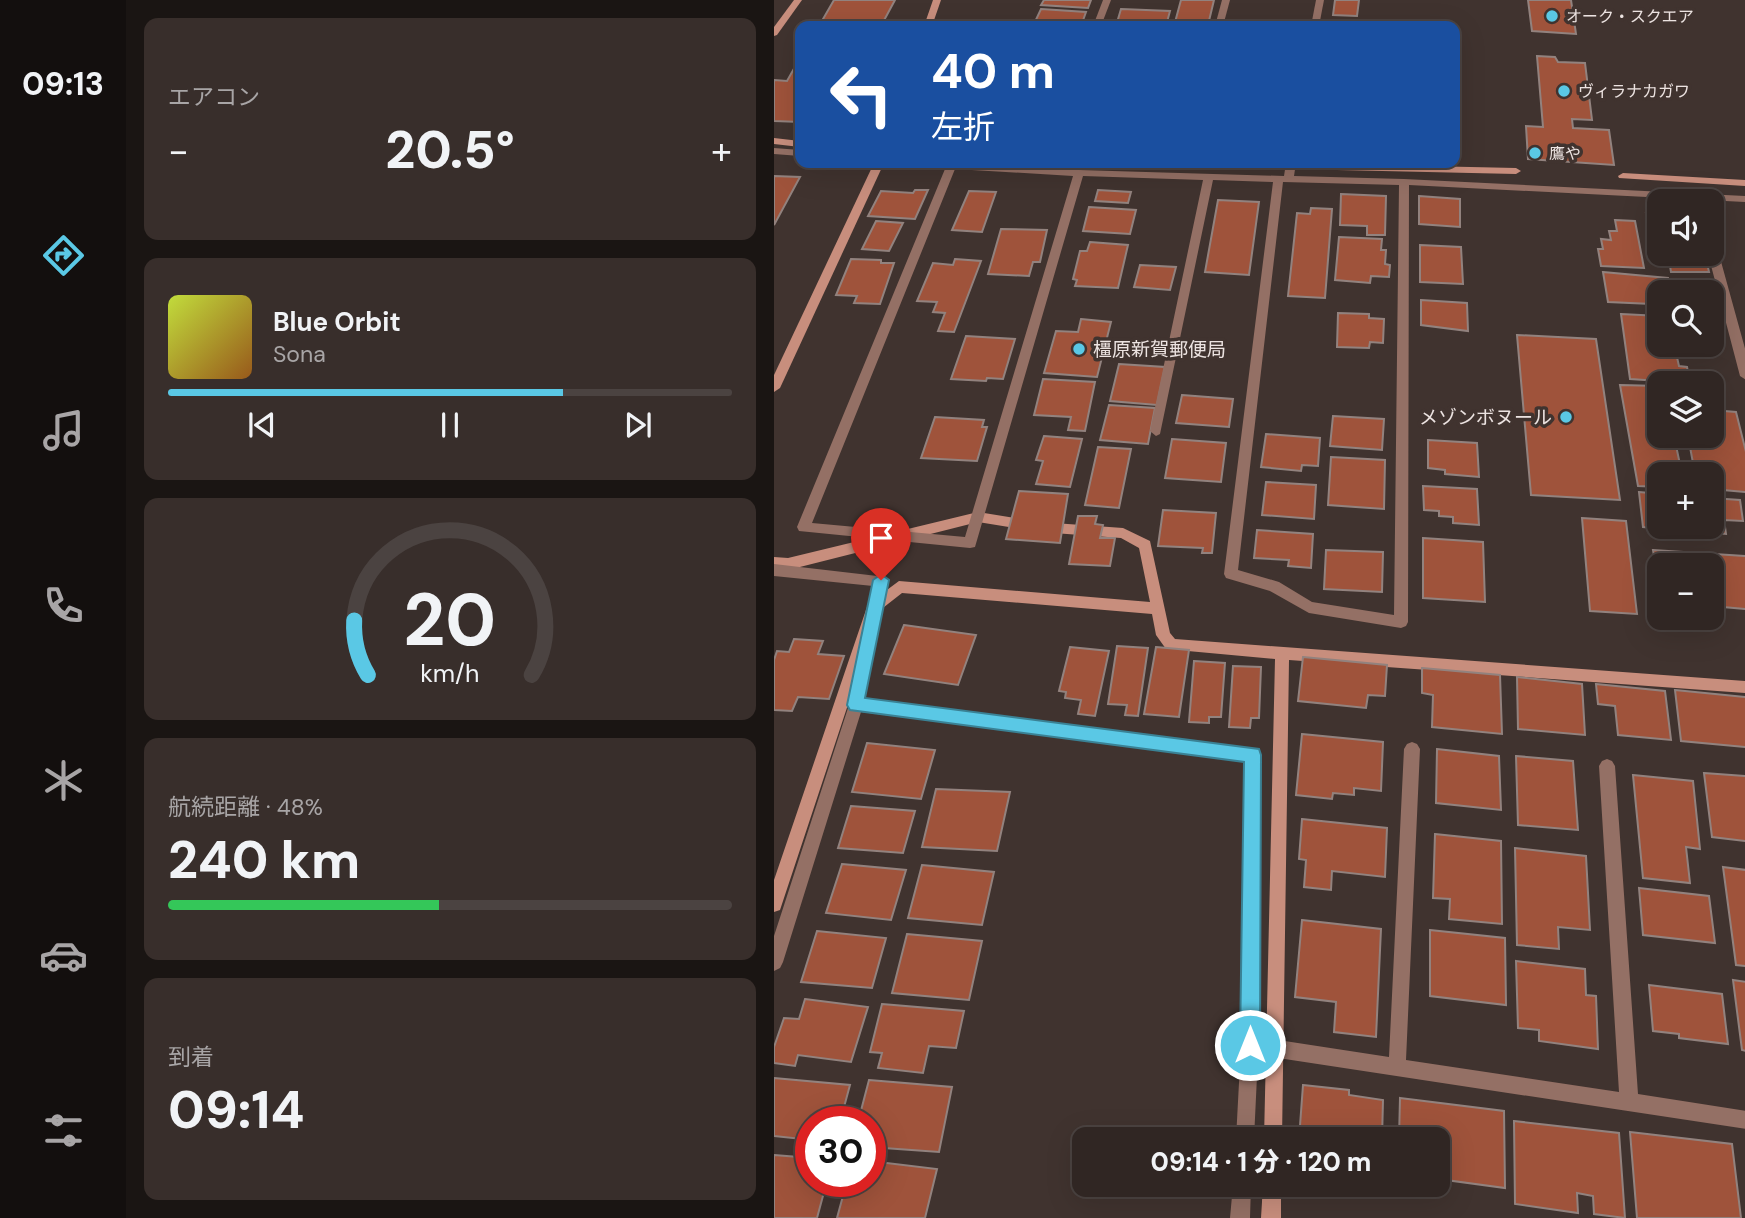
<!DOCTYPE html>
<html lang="ja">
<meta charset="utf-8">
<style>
body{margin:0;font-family:"DM Sans","Noto Sans JP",sans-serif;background:#382e2b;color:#f1f3f6;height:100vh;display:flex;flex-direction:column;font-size:26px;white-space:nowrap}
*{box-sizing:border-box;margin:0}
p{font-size:23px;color:#a8a5a6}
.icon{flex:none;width:38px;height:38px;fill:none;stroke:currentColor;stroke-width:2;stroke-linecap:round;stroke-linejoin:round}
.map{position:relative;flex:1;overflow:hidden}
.side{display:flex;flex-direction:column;gap:18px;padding:18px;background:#1a1513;width:648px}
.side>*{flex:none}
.banner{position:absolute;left:21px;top:21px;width:665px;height:147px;border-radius:14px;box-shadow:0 7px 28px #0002,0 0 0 2px #4b4341;background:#1a4fa0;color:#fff;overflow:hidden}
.buttons{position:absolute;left:873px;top:189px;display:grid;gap:14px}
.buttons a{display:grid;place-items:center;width:77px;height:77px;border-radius:14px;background:#302623;box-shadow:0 7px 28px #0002,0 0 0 2px #4b4341;font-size:35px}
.speed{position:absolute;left:21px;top:1106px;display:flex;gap:14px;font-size:35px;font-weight:700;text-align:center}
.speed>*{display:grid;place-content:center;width:91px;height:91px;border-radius:50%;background:#302623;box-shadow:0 7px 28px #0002,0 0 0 2px #4b4341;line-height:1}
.speed .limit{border:10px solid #d22;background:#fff;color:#111}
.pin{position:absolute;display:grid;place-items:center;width:60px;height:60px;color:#fff;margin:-72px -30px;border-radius:50% 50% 50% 0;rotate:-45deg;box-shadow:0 0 7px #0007}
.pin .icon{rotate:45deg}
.me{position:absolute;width:77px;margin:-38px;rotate:0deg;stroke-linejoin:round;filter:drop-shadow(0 0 5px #0008)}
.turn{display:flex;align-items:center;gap:24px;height:147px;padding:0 21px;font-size:32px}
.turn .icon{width:91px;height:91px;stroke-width:2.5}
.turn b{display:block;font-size:49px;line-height:60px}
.big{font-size:52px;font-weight:800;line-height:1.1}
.side .widget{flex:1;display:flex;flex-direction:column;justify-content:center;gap:10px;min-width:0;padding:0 24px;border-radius:14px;background:#382e2b}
.side .dial{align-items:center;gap:0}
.dial svg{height:182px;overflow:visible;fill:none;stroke:#4b4341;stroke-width:7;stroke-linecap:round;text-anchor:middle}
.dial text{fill:#f1f3f6;stroke:none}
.song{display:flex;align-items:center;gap:21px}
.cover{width:84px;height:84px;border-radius:10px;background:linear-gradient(135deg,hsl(70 70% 55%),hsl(30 70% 35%))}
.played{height:7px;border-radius:4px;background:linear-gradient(90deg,#5ac8e5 70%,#4b4341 70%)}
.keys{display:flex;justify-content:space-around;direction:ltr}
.heat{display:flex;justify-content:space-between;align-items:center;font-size:38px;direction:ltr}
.charge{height:10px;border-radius:5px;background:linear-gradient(90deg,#34c759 48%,#4b4341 0)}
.trip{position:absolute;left:298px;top:1127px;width:378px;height:70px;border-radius:14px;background:#302623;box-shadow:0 7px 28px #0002,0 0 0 2px #4b4341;font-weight:800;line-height:70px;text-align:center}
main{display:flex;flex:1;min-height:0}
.menu{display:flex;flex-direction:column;width:126px;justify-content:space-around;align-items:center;background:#130f0e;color:#a8a5a6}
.menu .icon{width:49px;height:49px}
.menu .active{color:#5ac8e5}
.menu b{font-size:32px;color:#f1f3f6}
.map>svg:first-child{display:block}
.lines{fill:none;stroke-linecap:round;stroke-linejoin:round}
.stream{fill:#c88e7d;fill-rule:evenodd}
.building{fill:#9f533b;stroke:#92827e;stroke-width:2}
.street{fill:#947065;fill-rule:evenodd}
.route{fill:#5ac8e5;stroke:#3a8295;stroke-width:2}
.poi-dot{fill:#5ac8e5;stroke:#40332f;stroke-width:2.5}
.labels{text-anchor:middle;stroke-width:7;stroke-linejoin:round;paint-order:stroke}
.far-poi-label{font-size:16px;fill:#ece3e1;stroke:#40332f;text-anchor:start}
.poi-label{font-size:19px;fill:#ece3e1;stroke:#40332f;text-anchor:start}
</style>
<main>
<nav class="menu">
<b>09:13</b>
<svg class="icon active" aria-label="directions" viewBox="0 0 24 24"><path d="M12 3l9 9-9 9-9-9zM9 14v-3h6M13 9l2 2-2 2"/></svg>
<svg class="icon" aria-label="music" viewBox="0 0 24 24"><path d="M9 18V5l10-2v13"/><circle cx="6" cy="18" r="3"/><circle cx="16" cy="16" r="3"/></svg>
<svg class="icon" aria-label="phone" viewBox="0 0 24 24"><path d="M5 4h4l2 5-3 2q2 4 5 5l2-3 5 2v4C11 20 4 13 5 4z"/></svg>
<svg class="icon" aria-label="climate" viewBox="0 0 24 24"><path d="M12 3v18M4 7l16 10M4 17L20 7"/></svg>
<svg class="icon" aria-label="car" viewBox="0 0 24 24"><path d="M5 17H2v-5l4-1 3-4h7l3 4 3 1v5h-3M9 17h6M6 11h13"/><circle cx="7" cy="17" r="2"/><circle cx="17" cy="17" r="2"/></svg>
<svg class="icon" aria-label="filters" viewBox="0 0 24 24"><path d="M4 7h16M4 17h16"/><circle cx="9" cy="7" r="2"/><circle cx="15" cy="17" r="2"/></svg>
</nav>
<section class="side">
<div class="widget"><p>エアコン</p>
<div class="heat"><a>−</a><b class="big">20.5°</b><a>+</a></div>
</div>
<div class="widget">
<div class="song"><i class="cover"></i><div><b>Blue Orbit</b><p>Sona</p></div></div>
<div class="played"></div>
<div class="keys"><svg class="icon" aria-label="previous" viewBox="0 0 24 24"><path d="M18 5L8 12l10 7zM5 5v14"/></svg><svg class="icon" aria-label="pause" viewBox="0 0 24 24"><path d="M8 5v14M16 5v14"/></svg><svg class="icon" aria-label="next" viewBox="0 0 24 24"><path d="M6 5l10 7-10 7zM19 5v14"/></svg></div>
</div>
<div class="widget dial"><svg viewBox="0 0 100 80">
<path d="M14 69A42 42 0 1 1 86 69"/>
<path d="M14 69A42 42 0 0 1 8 45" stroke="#5ac8e5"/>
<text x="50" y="56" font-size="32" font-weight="700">20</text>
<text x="50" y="72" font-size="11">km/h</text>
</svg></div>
<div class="widget"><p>航続距離 · 48%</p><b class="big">240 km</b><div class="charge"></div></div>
<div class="widget"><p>到着</p><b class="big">09:14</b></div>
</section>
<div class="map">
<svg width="972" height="1218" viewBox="0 0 972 1218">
<rect width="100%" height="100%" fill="#40332f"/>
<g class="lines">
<g class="stream">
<polygon points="20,0 28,0 3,35 0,36 0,27"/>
<polygon points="159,0 167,0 158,26 150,26"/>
<polygon points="0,138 26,141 26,147 0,144"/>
<polygon points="100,163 110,163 6,388 0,392 0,375"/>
<polygon points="383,163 514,163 742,168 747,171 742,174 388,166"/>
<polygon points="849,173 972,180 972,186 845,178 844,176"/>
<polygon points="204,512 266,522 349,528 376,541 396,633 401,639 972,681 972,693 515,660 508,1139 490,1139 501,659 392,649 382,635 378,614 128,593 105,611 8,904 6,910 0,912 0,880 94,604 125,581 376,602 365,548 347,538 266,532 204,522 14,570 0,569 0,557 14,558"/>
<polygon points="489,1185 507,1185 507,1218 487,1218"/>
</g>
</g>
<g class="building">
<polygon points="60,0 121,0 107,26 45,26"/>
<polygon points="270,0 317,0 314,8 267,5"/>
<polygon points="407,0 440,0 434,25 400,26"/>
<polygon points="561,0 585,0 583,16 559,15"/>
<polygon points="754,0 797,0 802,34 758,31"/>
<polygon points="267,9 312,12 307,26 259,26"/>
<polygon points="347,9 396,11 392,26 342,26"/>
<polygon points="763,56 781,57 784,62 811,63 818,120 798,119 799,128 835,130 840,165 754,159 752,126 769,127"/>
<polygon points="26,58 26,122 0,121 0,80 13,81"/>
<polygon points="0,176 26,177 0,225"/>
<polygon points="141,190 154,190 141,219 94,216 107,191 139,193"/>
<polygon points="324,190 357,192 354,203 321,201"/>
<polygon points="195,191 222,192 208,232 178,230"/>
<polygon points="567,194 612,196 611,235 593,235 593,226 566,225"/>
<polygon points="645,196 686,199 686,227 645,224"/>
<polygon points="444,200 485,202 475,275 431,272"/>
<polygon points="315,207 362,210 356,234 309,231"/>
<polygon points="537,208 558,209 551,298 514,296 523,213 536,214"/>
<polygon points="872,213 886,214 886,249 877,248"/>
<polygon points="841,220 861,221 870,268 827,266 824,249 829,249 827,239 837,240 835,231 843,231"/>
<polygon points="102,221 129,223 115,251 88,249"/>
<polygon points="227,229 273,230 266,262 259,262 255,276 214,274"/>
<polygon points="565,237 608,239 607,250 612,250 611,264 616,265 615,277 597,276 596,283 561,280"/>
<polygon points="316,242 354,245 344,288 301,286 303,280 299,279 306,251 313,251"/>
<polygon points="646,245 687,247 689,284 646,282"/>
<polygon points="894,254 931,254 935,272 897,272"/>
<polygon points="77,259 107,260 107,263 120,263 106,304 80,303 83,296 62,295"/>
<polygon points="181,259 207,261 180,332 164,331 171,313 159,312 163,302 143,301 159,263 179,265"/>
<polygon points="366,265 402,267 396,290 360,287"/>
<polygon points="829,272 894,278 897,292 886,292 886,308 879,308 878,304 834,302"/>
<polygon points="647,300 693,303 694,331 647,325"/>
<polygon points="564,313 595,314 595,318 610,319 609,343 596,342 595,348 563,347"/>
<polygon points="847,314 886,316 886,345 910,345 911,353 902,353 905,366 913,367 916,383 856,379"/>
<polygon points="307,319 337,322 323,377 270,373 282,331 304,332"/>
<polygon points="743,335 822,339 846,500 757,495"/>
<polygon points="192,336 241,339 229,379 213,378 212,381 177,379"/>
<polygon points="345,364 391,367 383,405 336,401"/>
<polygon points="269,379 321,382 311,431 294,430 297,417 260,415"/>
<polygon points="846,385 886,386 886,436 900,436 908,474 886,474 886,487 864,486"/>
<polygon points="408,395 459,399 455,427 402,423"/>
<polygon points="335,405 381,408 374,444 326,440"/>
<polygon points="938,410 962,412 972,452 972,492 938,489 938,474 921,474 914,436 938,436"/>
<polygon points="559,416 610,419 608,450 556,446"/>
<polygon points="161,417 210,420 208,427 213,427 203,461 147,458"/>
<polygon points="492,434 546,438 544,466 528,465 527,471 487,467"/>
<polygon points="270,436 308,439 296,487 262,484 269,461 262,460"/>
<polygon points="398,439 452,443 447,482 391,478"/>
<polygon points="654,440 703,443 705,477 671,474 671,470 654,468"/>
<polygon points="324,447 357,449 345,508 311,505"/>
<polygon points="557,457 611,460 610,509 554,505"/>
<polygon points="492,482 542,485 540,519 488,515"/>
<polygon points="649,486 703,489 705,525 679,523 679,517 665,516 665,511 650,510"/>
<polygon points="245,491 294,494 286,543 232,539"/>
<polygon points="865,492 886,494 886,527 938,527 938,498 966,500 969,521 950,520 952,534 869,527"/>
<polygon points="389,510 442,513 438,553 428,553 429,548 384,546"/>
<polygon points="304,516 323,516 321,524 329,525 326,538 341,538 336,566 295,564"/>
<polygon points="808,518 852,521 863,614 816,611"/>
<polygon points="483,530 539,534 537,568 514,566 515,560 480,558"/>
<polygon points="649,538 709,542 711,602 649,598"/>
<polygon points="552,550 609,552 608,592 550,589"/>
<polygon points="879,550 972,556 972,609 938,606 938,565 886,565 886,591"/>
<polygon points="130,625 202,635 184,685 110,674"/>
<polygon points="20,639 49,641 44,654 70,656 55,699 24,697 18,711 0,710 0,660 3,651 15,652"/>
<polygon points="343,646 374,648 364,716 351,715 353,705 334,704"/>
<polygon points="296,647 335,651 321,716 304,714 307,700 291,698 292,692 285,691"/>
<polygon points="382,647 415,650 405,717 370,714"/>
<polygon points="529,657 613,665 611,696 594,695 592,708 524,701"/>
<polygon points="420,661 451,663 447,717 435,717 435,723 415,722"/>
<polygon points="459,666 487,667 485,718 477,718 476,728 455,727"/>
<polygon points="648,668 726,675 728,734 658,727 659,695 648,693"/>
<polygon points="743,677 808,684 811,735 744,729"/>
<polygon points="822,684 891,691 897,740 844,735 841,706 824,704"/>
<polygon points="901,690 972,697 972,747 907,741"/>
<polygon points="528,734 609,742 607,791 580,788 580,795 559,793 558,799 522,795"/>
<polygon points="93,743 161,750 147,799 78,792"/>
<polygon points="663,749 725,756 727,810 662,803"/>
<polygon points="742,756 799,761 804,830 744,825"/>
<polygon points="930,773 972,776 972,841 938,837"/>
<polygon points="859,775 919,781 926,849 912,847 916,883 869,878"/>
<polygon points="162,789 236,792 223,851 148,847"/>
<polygon points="77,806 141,811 129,853 64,848"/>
<polygon points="528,819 613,828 611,877 558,871 557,890 530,887 532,860 525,859"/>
<polygon points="661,834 727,841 728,924 675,919 676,899 659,898"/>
<polygon points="741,848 812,856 816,930 784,927 785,949 743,945"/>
<polygon points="68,864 132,870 117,920 52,913"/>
<polygon points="148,865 220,872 208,925 134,918"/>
<polygon points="949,867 972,870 972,966 962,965"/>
<polygon points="865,888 935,896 941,943 869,935"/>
<polygon points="528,920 607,929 602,1037 560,1032 562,1002 521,997"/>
<polygon points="656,930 731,938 732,1005 656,996"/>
<polygon points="43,931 112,938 98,988 27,982"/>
<polygon points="133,934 208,941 195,1000 118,993"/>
<polygon points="742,961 811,969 812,995 822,996 824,1049 765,1041 765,1030 744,1028"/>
<polygon points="959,980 972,982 972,1051 968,1050"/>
<polygon points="875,985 948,994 954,1044 905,1038 905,1034 879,1031"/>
<polygon points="31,999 94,1007 77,1062 24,1055 21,1066 0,1063 0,1047 10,1018 25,1019"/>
<polygon points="108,1004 190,1011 182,1048 155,1046 149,1073 104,1068 108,1053 96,1052"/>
<polygon points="0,1078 76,1085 66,1122 37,1122 37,1140 0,1136"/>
<polygon points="95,1080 178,1087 165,1152 96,1147 96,1122 84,1122"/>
<polygon points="529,1085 575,1090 575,1095 609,1100 608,1139 525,1139"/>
<polygon points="626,1098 730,1111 731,1188 664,1179 664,1187 638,1185 663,1185 663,1139 625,1139"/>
<polygon points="740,1121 845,1133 851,1218 820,1214 819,1196 803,1193 804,1213 741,1204"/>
<polygon points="856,1132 958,1144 967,1218 863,1218"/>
<polygon points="0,1155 37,1158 37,1181 53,1181 43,1218 0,1218"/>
<polygon points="96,1161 163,1169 151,1218 63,1218 73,1181 96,1181"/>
</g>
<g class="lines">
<g class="street">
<polygon points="329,0 337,0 327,26 319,26"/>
<polygon points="448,0 456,0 449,26 441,26"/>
<polygon points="542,0 550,0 545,26 537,26"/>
<polygon points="0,148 26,150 26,156 0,154"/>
<path d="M116,163h65l124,7 205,6 2,-13h10l-2,13 110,3 342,17v6l-337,-17 -1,437 -2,4 -5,2 -92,-15 -39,-22 -44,-13 -2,-4 49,-392 -60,-2 -53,254 -4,2 -6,-5 53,-251 -120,-4 -108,371 -5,1 -171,-17 -2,-4 148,-358 -50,-3zM181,169l118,7 -108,361 -153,-14zM509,182l116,3 -5,430 -82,-13 -33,-20 -41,-12z"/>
<polygon points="938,243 943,247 972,352 972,380 966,376 934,254 938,254"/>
<polygon points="0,564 112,577 114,581 91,699 484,750 487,755 485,1037 615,1057 630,749 633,744 638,742 643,744 646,749 632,1060 845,1092 825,766 828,761 833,759 838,761 841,766 864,1094 972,1111 972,1129 484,1055 480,1139 462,1139 467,1045 471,761 87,712 9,962 6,968 0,971 0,936 75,705 99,586 0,576"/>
<polygon points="459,1185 477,1185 476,1218 456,1218"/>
</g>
</g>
<polygon class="route" points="107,574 115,580 91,698 485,749 487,755 486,1045 483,1052 476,1055 469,1052 466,1045 470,762 76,710 73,705 99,580"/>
<g class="poi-dot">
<circle cx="778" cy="16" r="7"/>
<circle cx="790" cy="91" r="7"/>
<circle cx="761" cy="153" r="7"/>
<circle cx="305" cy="349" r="7"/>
<circle cx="792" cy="417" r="7"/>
</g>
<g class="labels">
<g class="far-poi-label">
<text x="792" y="22">オーク・スクエア</text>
<text x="804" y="97">ヴィラナカガワ</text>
<text x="775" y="159">鷹や</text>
</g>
<g class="poi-label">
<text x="319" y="356">橿原新賀郵便局</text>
<text x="778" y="424" text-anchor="end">メゾンボヌール</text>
</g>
</g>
</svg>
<div class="buttons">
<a><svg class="icon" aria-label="sound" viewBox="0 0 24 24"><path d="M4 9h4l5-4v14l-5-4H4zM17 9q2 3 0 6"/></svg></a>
<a><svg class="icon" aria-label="search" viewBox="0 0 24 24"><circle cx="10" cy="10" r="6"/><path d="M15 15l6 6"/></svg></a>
<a><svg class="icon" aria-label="layers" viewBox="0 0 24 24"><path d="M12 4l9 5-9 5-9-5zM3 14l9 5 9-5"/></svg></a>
<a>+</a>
<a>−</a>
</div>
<div class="speed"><div class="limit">30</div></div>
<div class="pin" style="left:107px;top:580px;background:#d93025"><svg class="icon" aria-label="arrive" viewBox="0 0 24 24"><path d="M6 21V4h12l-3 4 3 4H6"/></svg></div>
<svg class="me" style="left:476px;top:1045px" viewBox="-20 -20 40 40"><circle r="17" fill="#5ac8e5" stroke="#fff" stroke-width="3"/><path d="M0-11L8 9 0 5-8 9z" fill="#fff"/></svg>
<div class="trip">09:14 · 1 分 · 120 m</div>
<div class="banner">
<div class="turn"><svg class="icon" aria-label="left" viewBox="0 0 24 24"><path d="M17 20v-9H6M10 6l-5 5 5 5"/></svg><div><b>40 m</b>左折</div></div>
</div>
</div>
</main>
